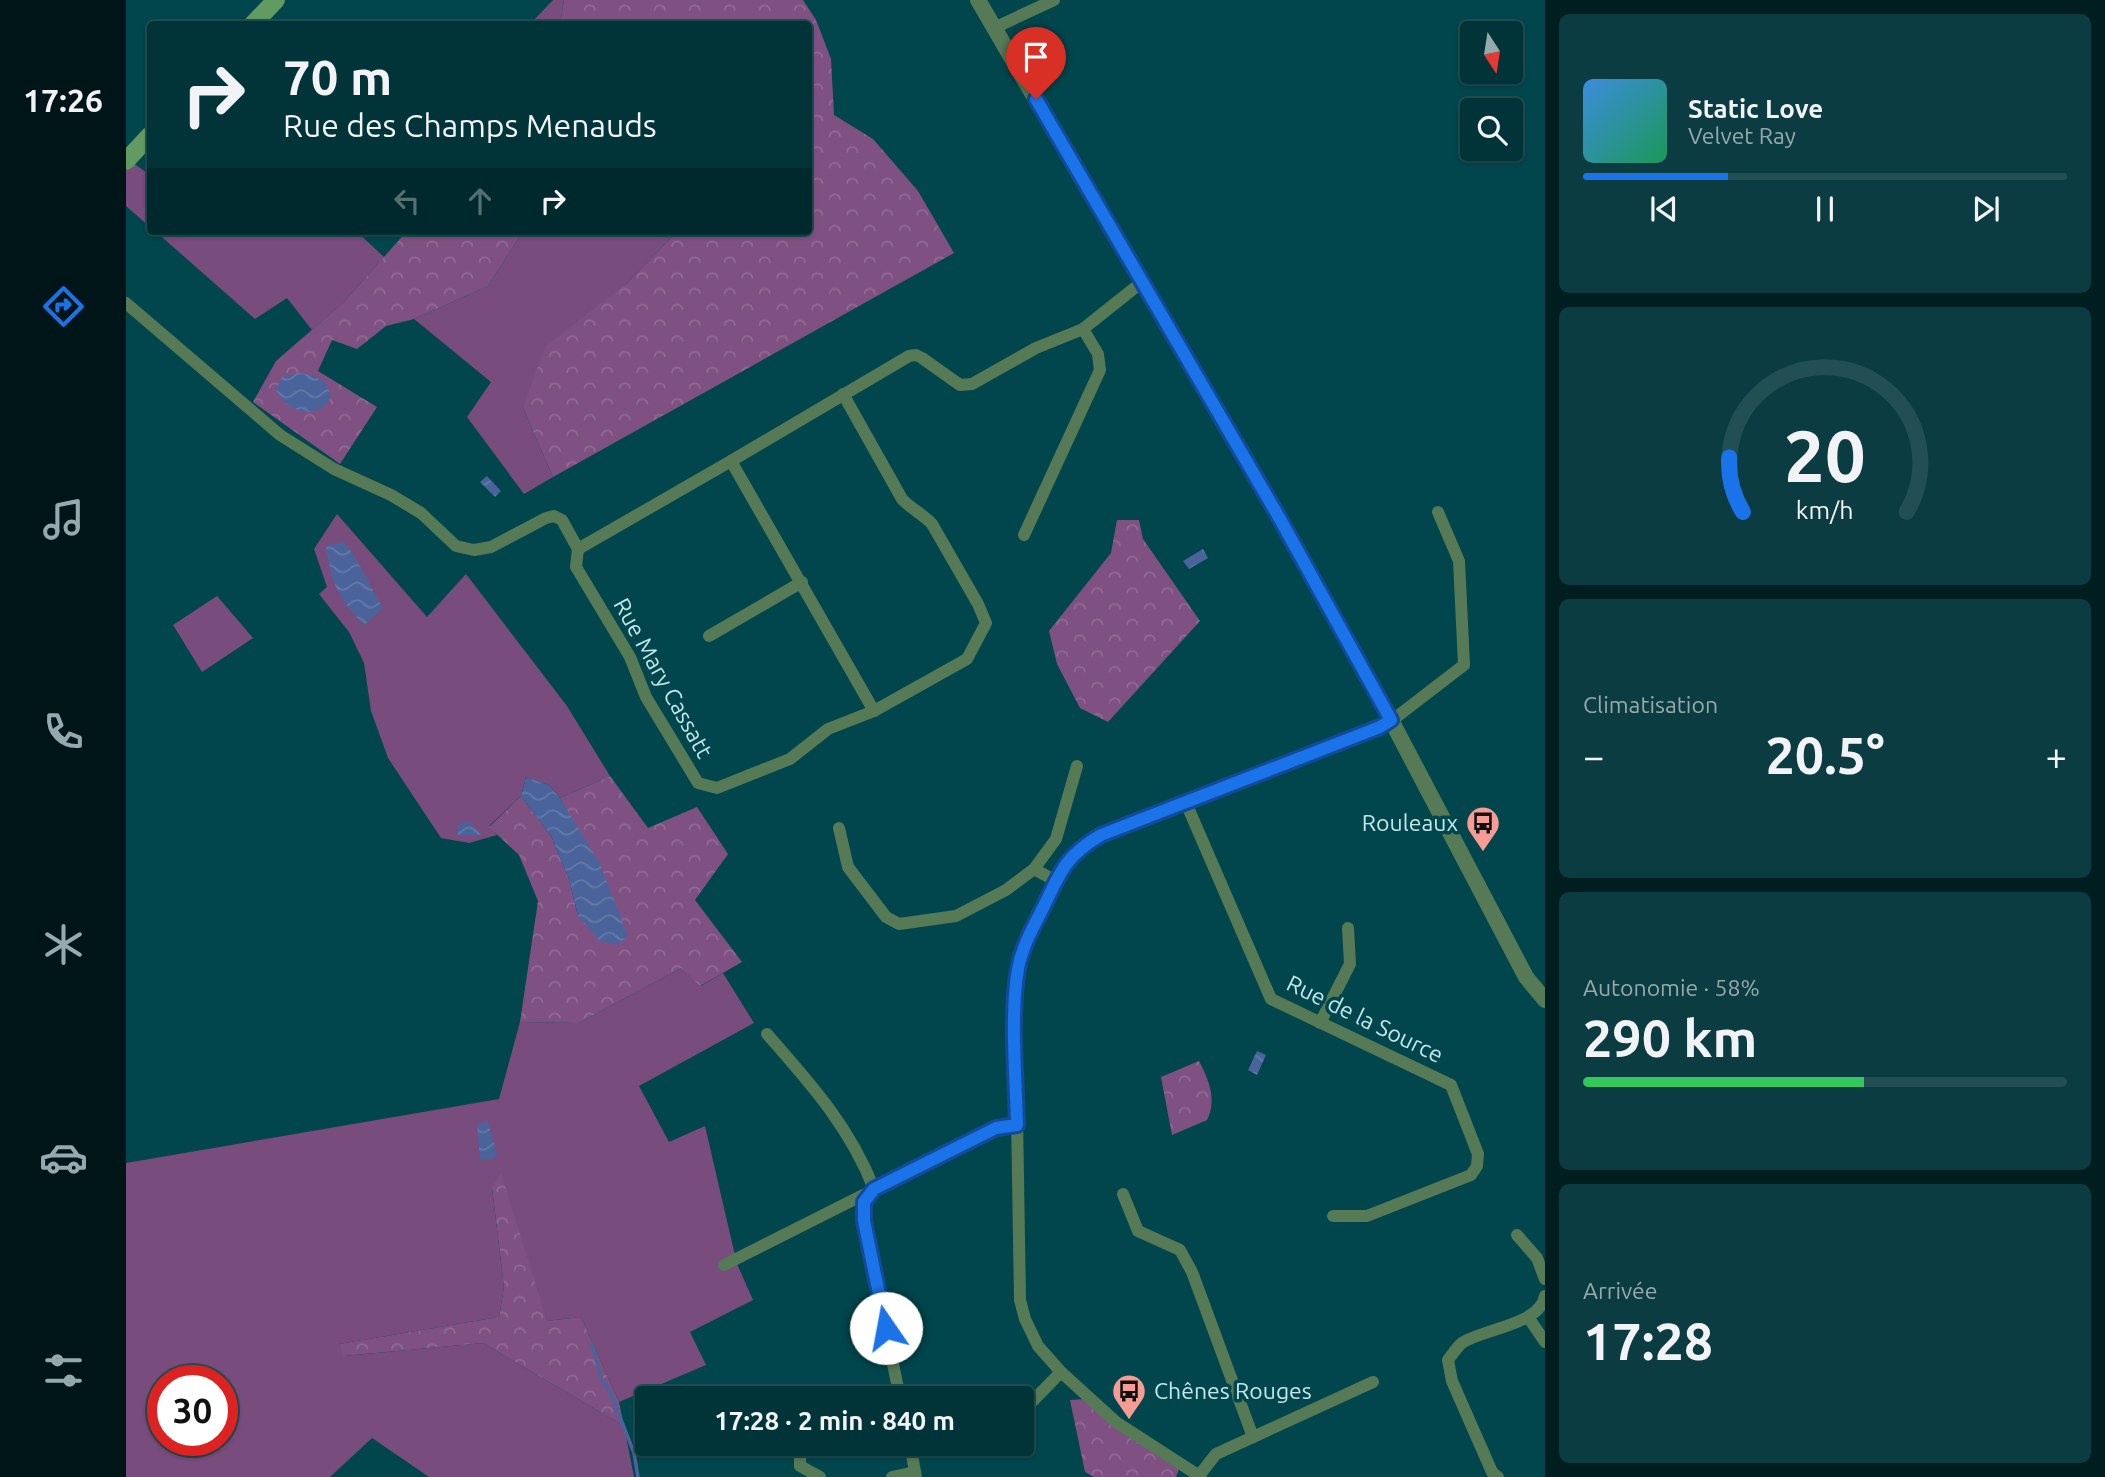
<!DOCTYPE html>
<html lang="fr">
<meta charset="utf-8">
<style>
body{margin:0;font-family:Ubuntu,sans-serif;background:#0a3c41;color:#f1f3f6;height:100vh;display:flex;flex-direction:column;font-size:26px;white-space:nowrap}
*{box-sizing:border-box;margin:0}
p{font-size:23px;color:#95aaae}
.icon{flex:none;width:38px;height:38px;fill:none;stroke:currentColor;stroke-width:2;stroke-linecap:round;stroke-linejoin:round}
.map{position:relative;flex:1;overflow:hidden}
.side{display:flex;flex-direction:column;gap:14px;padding:14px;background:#001d1f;width:560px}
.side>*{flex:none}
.hud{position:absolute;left:21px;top:21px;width:665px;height:214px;border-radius:7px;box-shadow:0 2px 5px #0004,0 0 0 2px #224f53;background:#003439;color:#f1f3f6;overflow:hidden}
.needle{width:46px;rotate:168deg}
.controls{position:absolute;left:1334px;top:21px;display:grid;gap:14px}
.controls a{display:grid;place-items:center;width:63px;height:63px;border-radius:7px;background:#003439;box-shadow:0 2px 5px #0004,0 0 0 2px #224f53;font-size:35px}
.speed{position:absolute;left:21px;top:1365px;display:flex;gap:14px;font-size:35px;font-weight:700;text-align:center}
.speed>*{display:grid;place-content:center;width:91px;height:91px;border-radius:50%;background:#003439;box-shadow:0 2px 5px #0004,0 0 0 2px #224f53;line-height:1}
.speed .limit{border:10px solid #d22;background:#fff;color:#111}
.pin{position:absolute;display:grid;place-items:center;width:60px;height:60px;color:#fff;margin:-72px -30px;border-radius:50% 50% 50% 0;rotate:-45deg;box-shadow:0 0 7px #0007}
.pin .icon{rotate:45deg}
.me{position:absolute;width:77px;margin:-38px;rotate:348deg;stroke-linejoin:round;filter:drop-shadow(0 0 5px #0008)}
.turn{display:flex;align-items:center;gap:24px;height:147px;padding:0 21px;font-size:32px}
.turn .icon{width:91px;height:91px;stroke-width:2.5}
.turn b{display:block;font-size:49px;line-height:60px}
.lanes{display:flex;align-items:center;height:66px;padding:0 21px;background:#0003;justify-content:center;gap:35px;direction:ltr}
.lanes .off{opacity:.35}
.big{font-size:52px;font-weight:700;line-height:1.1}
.side .tile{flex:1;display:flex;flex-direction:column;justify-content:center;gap:10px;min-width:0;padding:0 24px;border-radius:10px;background:#0a3c41}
.side .dial{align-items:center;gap:0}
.dial svg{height:182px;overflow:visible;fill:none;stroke:#224f53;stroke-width:7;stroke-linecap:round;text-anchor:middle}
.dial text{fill:#f1f3f6;stroke:none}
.song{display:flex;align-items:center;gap:21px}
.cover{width:84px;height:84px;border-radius:10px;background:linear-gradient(135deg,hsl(210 70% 55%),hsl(150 70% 35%))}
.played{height:7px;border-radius:4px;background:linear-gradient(90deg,#1a73e8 30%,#224f53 30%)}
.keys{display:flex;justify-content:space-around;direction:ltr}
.heat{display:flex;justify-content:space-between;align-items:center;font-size:38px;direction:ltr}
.charge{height:10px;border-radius:5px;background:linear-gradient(90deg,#34c759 58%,#224f53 0)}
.trip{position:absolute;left:509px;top:1386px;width:399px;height:70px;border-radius:7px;background:#003439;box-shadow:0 2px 5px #0004,0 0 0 2px #224f53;font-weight:700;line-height:70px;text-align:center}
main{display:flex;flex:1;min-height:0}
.dock{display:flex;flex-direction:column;width:126px;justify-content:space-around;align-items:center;background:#001517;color:#95aaae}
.dock .icon{width:49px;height:49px}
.dock .active{color:#1a73e8}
.dock b{font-size:32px;color:#f1f3f6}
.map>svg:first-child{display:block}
.green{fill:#784c7c;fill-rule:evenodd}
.forest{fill:url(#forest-crowns)}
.water{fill:url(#water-waves)}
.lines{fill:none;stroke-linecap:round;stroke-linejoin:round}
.stream{stroke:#4a649b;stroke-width:3.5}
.minor{stroke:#567a55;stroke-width:12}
.tertiary{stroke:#567a55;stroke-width:16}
.secondary{stroke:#619b61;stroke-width:18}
.route-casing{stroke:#114b97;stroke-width:18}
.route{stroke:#1a73e8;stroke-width:12}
.labels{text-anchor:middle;stroke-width:7;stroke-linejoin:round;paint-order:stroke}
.street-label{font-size:23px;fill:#c2e7eb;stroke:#00464c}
.poi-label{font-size:23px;fill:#c2e7eb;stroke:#00464c;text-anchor:end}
</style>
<main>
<nav class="dock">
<b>17:26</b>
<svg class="icon active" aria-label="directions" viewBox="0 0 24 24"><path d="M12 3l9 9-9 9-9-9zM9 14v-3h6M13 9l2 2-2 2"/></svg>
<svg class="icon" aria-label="music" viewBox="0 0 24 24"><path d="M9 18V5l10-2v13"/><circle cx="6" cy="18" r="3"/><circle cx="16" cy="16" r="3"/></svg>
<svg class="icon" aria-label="phone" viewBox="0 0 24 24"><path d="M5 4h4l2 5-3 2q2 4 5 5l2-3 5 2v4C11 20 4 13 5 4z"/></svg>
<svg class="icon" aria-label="climate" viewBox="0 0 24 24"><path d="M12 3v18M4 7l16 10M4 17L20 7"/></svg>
<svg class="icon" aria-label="car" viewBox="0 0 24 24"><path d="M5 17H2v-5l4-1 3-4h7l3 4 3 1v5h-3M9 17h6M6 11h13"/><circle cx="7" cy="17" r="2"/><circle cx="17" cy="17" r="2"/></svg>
<svg class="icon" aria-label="filters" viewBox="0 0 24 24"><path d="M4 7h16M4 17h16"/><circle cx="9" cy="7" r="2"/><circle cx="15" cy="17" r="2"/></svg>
</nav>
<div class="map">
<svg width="1419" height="1477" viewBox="0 0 1419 1477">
<defs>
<pattern id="forest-crowns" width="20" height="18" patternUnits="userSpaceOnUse" patternTransform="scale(1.75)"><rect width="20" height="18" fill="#7f5182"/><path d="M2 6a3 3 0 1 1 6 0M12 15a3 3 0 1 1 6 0" fill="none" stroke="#906a94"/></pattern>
<pattern id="water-waves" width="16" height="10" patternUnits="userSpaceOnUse" patternTransform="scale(1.75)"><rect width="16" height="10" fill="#4a649b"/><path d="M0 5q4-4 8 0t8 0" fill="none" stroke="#627aa9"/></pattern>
</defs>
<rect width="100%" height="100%" fill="#00464c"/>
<g class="green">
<polygon points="427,0 438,0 434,24 404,24"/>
<polygon points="0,158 24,175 24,227 0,206"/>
<polygon points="29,231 230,231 258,257 218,302 186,330 161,298 129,319"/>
<polygon points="397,231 552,231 500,284 397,408 427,477 398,494 341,417 365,382 288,319 362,286"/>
<polygon points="211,514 301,617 340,574 441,706 484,776 434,798 423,785 400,777 395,796 363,826 371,835 343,843 315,838 262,758 245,711 238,663 223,632 193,594 201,587 188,549"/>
<polygon points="91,596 127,638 76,672 47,625"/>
<path d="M555,968l20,18 22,-13 31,50 -115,63 30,56 36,-16 32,138 16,36 -63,32 16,33 -87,37 -38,-85 -34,4 -55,-133 12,99 -5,30 -160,27 5,12 139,-13 141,83 10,51h-205l-57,-39 -42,39h-204v-314l373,-64 21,-77 59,1zM37,1381h59v59h-59z"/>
</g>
<g class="forest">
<polygon points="438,0 677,0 690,20 705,59 708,115 747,139 792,191 828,253 427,477 397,408 419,347 500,284 552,231 682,231 682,24 434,24"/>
<polygon points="281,231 397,231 362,286 288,319 260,326 231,349 206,340 192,371 251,407 214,464 127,402 150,361 218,302"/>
<polygon points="991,520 1013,520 1017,539 1074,621 982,722 954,708 931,664 923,631 985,553"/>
<polygon points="484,776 522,828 571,807 602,854 569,900 616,962 574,986 555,968 453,1023 394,1022 412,901 393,855 363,827 395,796 425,836 443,879 452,916 452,830 434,798"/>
<path d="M1073,1061c10,19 18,39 8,59l-35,15 -11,-58z"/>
<polygon points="375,1173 421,1321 455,1317 493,1402 498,1426 357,1343 217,1356 213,1344 373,1317 378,1287 366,1188"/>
<polygon points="959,1399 1053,1469 1050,1477 968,1477 959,1472 944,1400"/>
</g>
<g class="water">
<path d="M172,373l14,2 14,8 5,14c-11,25 -48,15 -55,-8l6,-12z"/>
<polygon points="361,476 375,491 369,497 354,482"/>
<path d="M217,542l9,10 31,56 -19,17c-26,-27 -33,-42 -38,-79z"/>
<polygon points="1077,549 1082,558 1063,569 1057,561"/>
<polygon points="400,777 423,785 434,798 474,864 502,936 491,945 474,941 452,916 443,879 425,836 395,796"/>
<polygon points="343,821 355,835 332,836 332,825"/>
<polygon points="1131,1051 1140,1055 1131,1075 1122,1070"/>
<polygon points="359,1121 362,1122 371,1155 365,1160 354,1159 351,1125"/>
</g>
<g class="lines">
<polyline class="stream" points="466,1344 475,1378 485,1394 508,1453 512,1477"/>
<g class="minor">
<polyline points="868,28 928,0"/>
<polyline points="0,303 154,435 208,469 265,495 295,513 330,546 348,550 365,547 420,518 428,516 436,520 452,549 450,567 504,657 520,697 572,783 591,788 664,759 702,729 748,711 605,461 452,549"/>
<path d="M717,394l59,105c9,10 21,15 30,25l46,80 8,19 -19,36 -93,52"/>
<polyline points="605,461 783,356 790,355 796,358 834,385 846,384 910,348 957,329 1016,282"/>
<polyline points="898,535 974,370 972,354 957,329"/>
<polyline points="583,636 676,582"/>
<polyline points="1060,803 1145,999 1325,1085 1352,1154 1351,1166 1345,1175 1241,1216 1207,1216"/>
<polyline points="713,828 722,867 760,917 773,924 830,916 880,890 908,869 928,880"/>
<polyline points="908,869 930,839 951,766"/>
<polyline points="1194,1023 1224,964 1222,928"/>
<path d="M641,1034c43,49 83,93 107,155"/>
<polyline points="746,1191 738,1202 738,1221 774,1398"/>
<polyline points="997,1194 1012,1231 1054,1250 1066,1272 1127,1437"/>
<polyline points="1391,1235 1411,1258 1419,1279"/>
<polyline points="598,1265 870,1128 891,1125"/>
<polyline points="1402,1317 1419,1342"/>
<polyline points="896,1412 935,1372"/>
<polyline points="674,1444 674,1466 694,1477"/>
<polyline points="784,1444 790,1477"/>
<polyline points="766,1477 789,1472"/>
<polyline points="1072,1477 1090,1454 1247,1382"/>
<path d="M1075,1477l-85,-55 -55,-50 -23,-26 -13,-27 -5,-19 -5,-306c1,-9 2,-19 3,-28 6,-24 36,-91 52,-108 9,-10 19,-17 31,-23l285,-110 78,-60 -5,-104 -21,-49"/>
<path d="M1372,1477l-6,-5 -40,-91 -4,-21c4,-5 9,-13 14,-17 20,-14 78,-18 83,-47"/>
</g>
<polyline class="tertiary" points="852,0 1154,519 1265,720 1400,977 1419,1000"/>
<g class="secondary">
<polyline points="127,24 150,0"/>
<polyline points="0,161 24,135"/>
</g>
</g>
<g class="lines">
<g class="route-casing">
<path id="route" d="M760,1328l-22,-107v-19l10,-13 122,-61 21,-3c-1,-48 -7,-110 1,-156 4,-23 17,-45 27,-65 16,-34 22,-49 56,-69l279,-108 11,-7 -111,-201 -244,-420"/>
</g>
<use href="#route" class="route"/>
</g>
<defs>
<g id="bus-pin" transform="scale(1.75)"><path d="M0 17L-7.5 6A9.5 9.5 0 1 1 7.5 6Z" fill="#f59c95" stroke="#00464c"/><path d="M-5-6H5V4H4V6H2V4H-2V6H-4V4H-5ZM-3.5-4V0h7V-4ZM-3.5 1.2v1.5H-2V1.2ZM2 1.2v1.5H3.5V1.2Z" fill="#111"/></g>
</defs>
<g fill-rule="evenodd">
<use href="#bus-pin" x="1357" y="823"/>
<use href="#bus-pin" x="1003" y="1391"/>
</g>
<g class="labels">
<g class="street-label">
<text transform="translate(537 678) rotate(61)" y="8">Rue Mary Cassatt</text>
<text transform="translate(1239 1019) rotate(26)" y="8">Rue de la Source</text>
</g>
<g class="poi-label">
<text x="1332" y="831">Rouleaux</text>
<text x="1028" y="1399" text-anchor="start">Chênes Rouges</text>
</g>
</g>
</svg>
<div class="controls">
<a><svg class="needle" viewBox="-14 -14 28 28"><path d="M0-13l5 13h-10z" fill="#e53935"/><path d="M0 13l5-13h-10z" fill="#95aaae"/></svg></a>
<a><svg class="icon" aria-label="search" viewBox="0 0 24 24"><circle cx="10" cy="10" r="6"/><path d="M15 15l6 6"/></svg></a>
</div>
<div class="speed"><div class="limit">30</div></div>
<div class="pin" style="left:910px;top:99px;background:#d93025"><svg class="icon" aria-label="arrive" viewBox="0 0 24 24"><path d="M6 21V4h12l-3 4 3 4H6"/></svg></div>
<svg class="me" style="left:760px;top:1328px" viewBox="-20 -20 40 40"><circle r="19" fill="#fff"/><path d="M0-13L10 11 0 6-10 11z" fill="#1a73e8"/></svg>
<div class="trip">17:28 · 2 min · 840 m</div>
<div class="hud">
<div class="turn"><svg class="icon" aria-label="right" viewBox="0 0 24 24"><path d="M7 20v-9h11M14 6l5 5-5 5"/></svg><div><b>70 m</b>Rue des Champs Menauds</div></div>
<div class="lanes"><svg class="icon off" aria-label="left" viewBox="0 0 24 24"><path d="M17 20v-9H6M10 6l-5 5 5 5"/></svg><svg class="icon off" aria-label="ahead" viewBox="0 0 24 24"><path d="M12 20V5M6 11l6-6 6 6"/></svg><svg class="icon" aria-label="right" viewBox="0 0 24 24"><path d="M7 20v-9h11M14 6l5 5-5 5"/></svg></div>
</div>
</div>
<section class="side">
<div class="tile">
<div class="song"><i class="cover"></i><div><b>Static Love</b><p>Velvet Ray</p></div></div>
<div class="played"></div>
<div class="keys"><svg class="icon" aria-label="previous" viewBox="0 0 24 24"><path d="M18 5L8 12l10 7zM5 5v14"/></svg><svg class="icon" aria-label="pause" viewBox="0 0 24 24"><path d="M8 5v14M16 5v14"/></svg><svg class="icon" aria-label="next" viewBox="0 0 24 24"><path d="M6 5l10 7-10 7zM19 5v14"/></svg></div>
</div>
<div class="tile dial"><svg viewBox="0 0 100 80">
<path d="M14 69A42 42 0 1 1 86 69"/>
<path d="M14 69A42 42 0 0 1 8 45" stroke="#1a73e8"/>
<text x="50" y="56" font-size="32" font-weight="700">20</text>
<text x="50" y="72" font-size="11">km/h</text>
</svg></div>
<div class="tile"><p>Climatisation</p>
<div class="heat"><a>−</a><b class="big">20.5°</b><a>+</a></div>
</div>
<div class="tile"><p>Autonomie · 58%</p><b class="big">290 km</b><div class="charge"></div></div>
<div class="tile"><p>Arrivée</p><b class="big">17:28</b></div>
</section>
</main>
